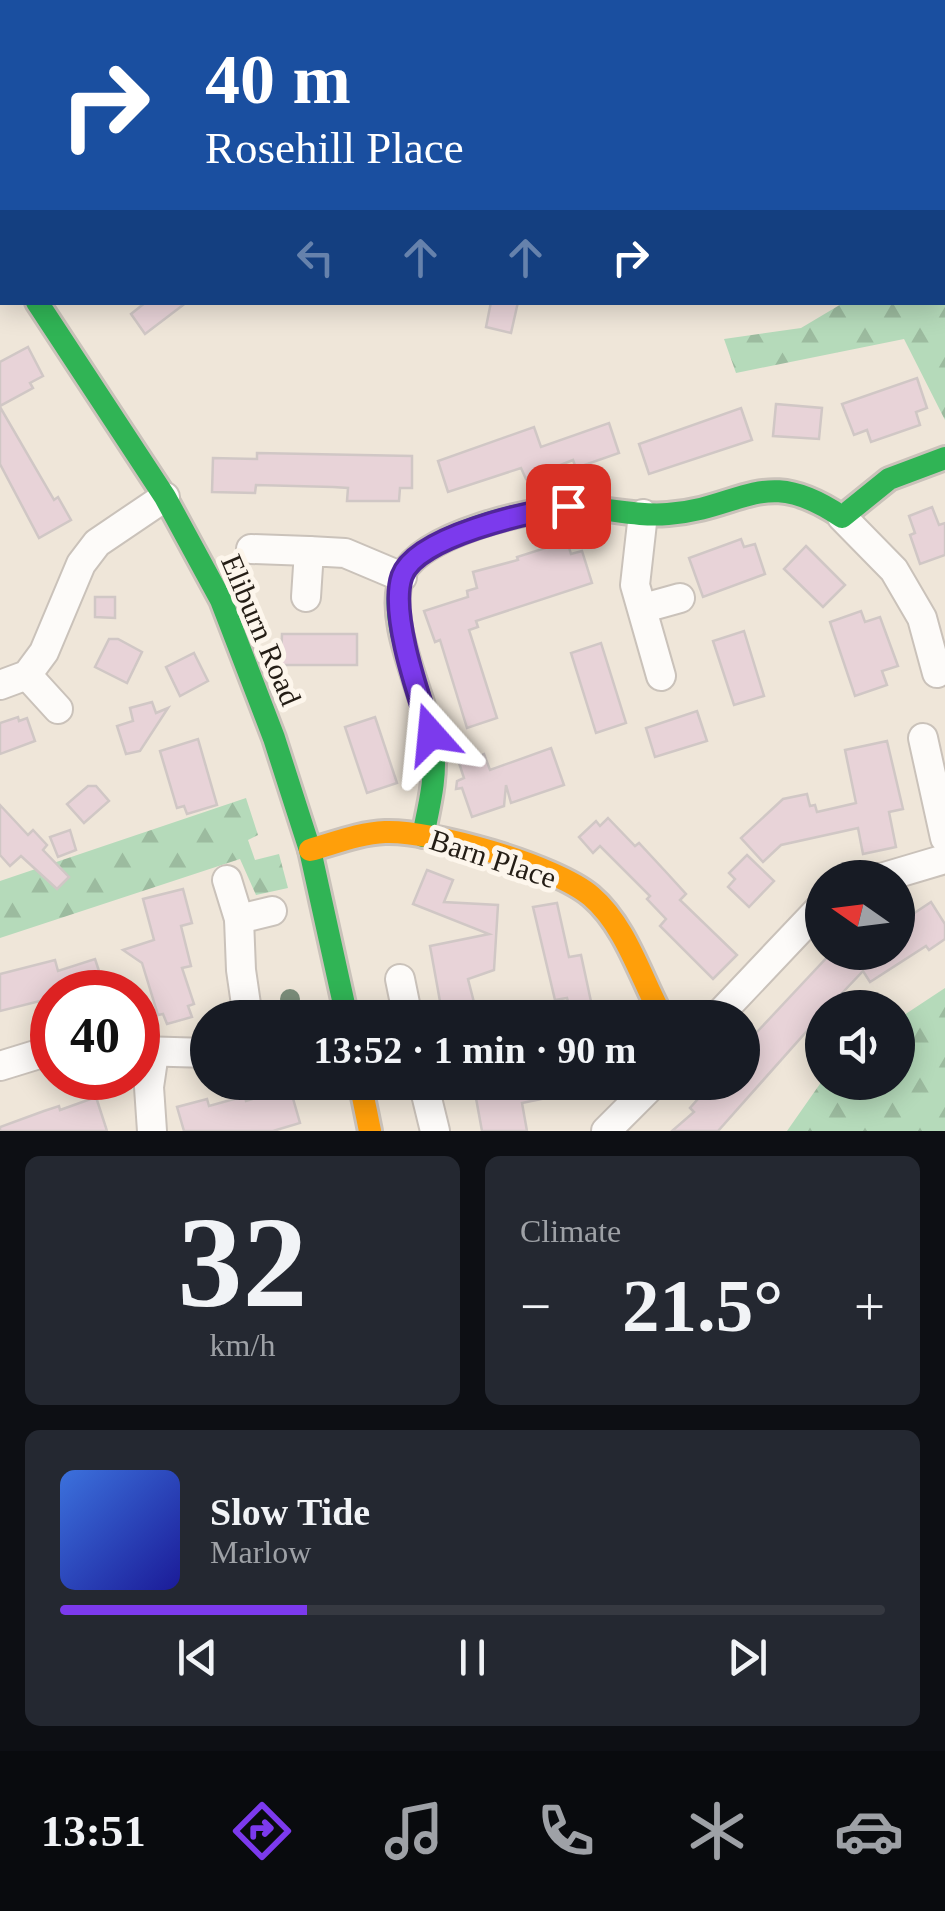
<!DOCTYPE html>
<meta charset="utf-8">
<style>
body{margin:0;font-family:Georgia,serif;background:#242831;color:#f1f3f6;height:100vh;display:flex;flex-direction:column;font-size:38px;white-space:nowrap}
*{box-sizing:border-box;margin:0}
p{font-size:32px;color:#9ea1a6}
.icon{flex:none;width:55px;height:55px;fill:none;stroke:currentColor;stroke-width:2;stroke-linecap:round;stroke-linejoin:round}
.map{position:relative;height:1131px;overflow:hidden}
.panel{display:flex;flex-direction:column;gap:25px;padding:25px;background:#0d0f14;flex:1}
.panel>*{flex:none}
.hud{position:absolute;left:0px;top:0px;width:945px;height:305px;box-shadow:0 5px 25px #0003;background:#1a4fa0;color:#fff;overflow:hidden}
.needle{width:65px;rotate:284deg}
.fabs{position:absolute;left:805px;top:860px;display:grid;gap:20px}
.fabs a{display:grid;place-items:center;width:110px;height:110px;border-radius:50%;background:#171b24;box-shadow:0 5px 25px #0003;font-size:50px}
.speed{position:absolute;left:30px;top:970px;display:flex;gap:20px;font-size:50px;font-weight:700;text-align:center}
.speed>*{display:grid;place-content:center;width:130px;height:130px;border-radius:50%;background:#171b24;box-shadow:0 5px 25px #0003;line-height:1}
.speed .limit{border:15px solid #d22;background:#fff;color:#111}
.pin{position:absolute;display:grid;place-items:center;width:85px;height:85px;color:#fff;margin:-42px;border-radius:20px;box-shadow:0 5px 15px #0006}
.me{position:absolute;width:110px;margin:-55px;rotate:342deg;stroke-linejoin:round;filter:drop-shadow(0 0 8px #0008)}
.turn{display:flex;align-items:center;gap:35px;height:210px;padding:0 40px;font-size:45px}
.turn .icon{width:130px;height:130px;stroke-width:2.5}
.turn b{display:block;font-size:70px;line-height:85px}
.lanes{display:flex;align-items:center;height:95px;padding:0 40px;background:#0003;justify-content:center;gap:50px;direction:ltr}
.lanes .off{opacity:.35}
.big{font-size:75px;font-weight:700;line-height:1.1}
.panel .tile{flex:1;display:flex;flex-direction:column;justify-content:center;gap:15px;min-width:0;padding:0 35px;border-radius:15px;background:#242831}
.panel .dial{align-items:center;gap:0}
.dial b{font-size:130px;line-height:1}
.song{display:flex;align-items:center;gap:30px}
.cover{width:120px;height:120px;border-radius:15px;background:linear-gradient(135deg,hsl(220 70% 55%),hsl(240 70% 35%))}
.played{height:10px;border-radius:5px;background:linear-gradient(90deg,#7c3aed 30%,#363941 30%)}
.keys{display:flex;justify-content:space-around;direction:ltr}
.heat{display:flex;justify-content:space-between;align-items:center;font-size:55px;direction:ltr}
.panel .tiles{flex:1;display:grid;gap:25px;grid-template-columns:1fr 1fr}
.tile:last-child{grid-column:span 2}
.trip{position:absolute;left:190px;top:1000px;width:570px;height:100px;border-radius:50px;background:#171b24;box-shadow:0 5px 25px #0003;font-weight:700;line-height:100px;text-align:center}
.dock{display:flex;height:160px;justify-content:space-around;align-items:center;background:#090b0e;color:#9ea1a6}
.dock .icon{width:70px;height:70px}
.dock .on{color:#7c3aed}
.dock b{font-size:45px;color:#f1f3f6}
.map>svg:first-child{display:block}
.forest{fill:url(#forest-firs)}
.building{fill:#e8d3d8;stroke:#d0c7c5;stroke-width:2.5}
.lines{fill:none;stroke-linecap:round;stroke-linejoin:round}
.street-casing{stroke:#cac2ba;stroke-width:32}
.fast-casing{stroke:#cac2ba;stroke-width:28}
.slow-casing{stroke:#cac2ba;stroke-width:28}
.street{stroke:#fdfbf9;stroke-width:28}
.fast{stroke:#30b455;stroke-width:22}
.slow{stroke:#ff9f0a;stroke-width:22}
.tree{fill:#7c8e7b}
.route-casing{stroke:#51269a;stroke-width:25}
.route{stroke:#7c3aed;stroke-width:18}
.labels{text-anchor:middle;stroke-width:10;stroke-linejoin:round;paint-order:stroke}
.street-label{font-size:30px;fill:#241d15;stroke:#fdf6ec}
</style>
<div class="map">
<svg width="945" height="1131" viewBox="0 0 945 1131">
<defs>
<pattern id="forest-firs" width="22" height="20" patternUnits="userSpaceOnUse" patternTransform="scale(2.5)"><rect width="22" height="20" fill="#b5daba"/><path d="M5 1l3.5 6h-7zM16 11l3.5 6h-7z" fill="#9cbb9f"/></pattern>
</defs>
<rect width="100%" height="100%" fill="#efe6d9"/>
<g class="forest">
<polygon points="872,0 945,0 945,420 904,339 736,373 724,339 801,328 843,303 942,302 942,2"/>
<polygon points="246,798 258,835 248,840 255,860 279,854 288,888 256,895 240,859 0,938 0,881"/>
<polygon points="945,988 945,1131 787,1131 822,1081 898,1082 898,1019"/>
</g>
<g class="building">
<polygon points="146,302 187,302 145,334 131,314"/>
<polygon points="491,302 518,302 511,333 486,327"/>
<polygon points="28,347 43,376 30,383 33,388 0,406 0,362"/>
<polygon points="917,378 927,408 916,412 920,425 871,442 867,430 854,435 842,404"/>
<polygon points="776,404 822,408 819,439 773,436"/>
<polygon points="0,407 54,500 58,497 71,520 39,538 0,464"/>
<polygon points="741,408 752,440 649,474 639,444"/>
<polygon points="609,423 619,453 576,468 573,460 526,479 521,468 448,492 438,461 534,427 541,447"/>
<polygon points="257,453 412,456 412,488 400,488 399,501 347,501 348,488 333,487 256,485 255,493 212,492 213,458 257,459"/>
<polygon points="932,507 939,525 945,523 945,555 920,564 910,535 915,533 909,516"/>
<polygon points="741,539 744,547 755,544 765,574 703,597 689,558"/>
<polygon points="567,541 571,554 582,551 592,583 476,621 478,627 469,630 497,718 467,728 440,640 435,642 424,611 468,597 467,591 477,588 473,572 518,560 517,557"/>
<polygon points="806,546 845,585 823,607 784,569"/>
<polygon points="95,597 115,597 115,618 95,617"/>
<polygon points="861,611 865,622 880,617 898,666 882,671 887,685 855,696 830,622"/>
<polygon points="744,631 764,696 734,705 713,641"/>
<polygon points="282,634 357,634 357,665 281,665"/>
<polygon points="109,639 118,639 142,652 127,683 95,667"/>
<polygon points="601,643 626,723 596,733 571,653"/>
<polygon points="194,653 208,681 180,696 166,667"/>
<polygon points="152,702 156,713 168,708 140,751 126,754 117,726 133,721 130,708"/>
<polygon points="697,711 707,741 655,757 646,728"/>
<polygon points="18,717 19,721 27,718 35,741 0,754 0,723"/>
<polygon points="375,717 397,783 367,793 345,727"/>
<polygon points="198,739 217,805 187,814 184,806 177,808 160,751"/>
<polygon points="887,741 903,809 889,812 896,847 863,854 858,828 781,845 763,862 741,838 783,799 807,794 810,806 815,805 817,812 856,803 845,750"/>
<polygon points="551,748 564,785 511,803 506,785 504,806 472,817 462,788 456,789 457,781 464,778 459,763 484,754 490,770"/>
<polygon points="88,786 96,786 109,801 84,823 67,804"/>
<polygon points="0,805 28,835 33,830 47,845 43,850 69,877 57,889 21,856 10,866 0,855"/>
<polygon points="608,818 635,846 639,843 666,872 686,894 680,900 737,955 713,979 660,926 666,919 647,899 650,896 600,846 593,853 579,837 596,821 600,826"/>
<polygon points="70,830 76,850 58,857 50,837"/>
<polygon points="747,855 774,881 749,907 728,887 735,879 729,873"/>
<polygon points="427,870 453,880 444,902 498,905 494,970 468,979 478,1018 443,1018 430,946 489,934 413,904"/>
<polygon points="183,889 192,923 181,926 191,966 182,968 194,1004 188,1006 192,1017 167,1024 163,1014 158,1015 142,963 123,950 154,940 143,899"/>
<polygon points="931,902 945,924 945,939 929,950 926,946 870,982 863,971 828,1008 822,1008 822,1014 718,1131 672,1131 694,1112 690,1108 713,1082 742,1082 742,1048 832,952 898,952 898,924"/>
<polygon points="557,903 569,957 581,955 592,1006 571,1012 567,998 555,1000 533,907"/>
<polygon points="95,959 106,992 52,992 52,998 0,1011 0,974 55,960 58,971"/>
<polygon points="473,1082 574,1082 575,1092 522,1103 527,1131 482,1131"/>
<polygon points="290,1088 300,1123 273,1131 184,1131 177,1107 207,1099 209,1106 245,1096 246,1101"/>
<polygon points="96,1097 107,1131 0,1131 0,1127 44,1111 59,1106 60,1110"/>
</g>
<g class="lines">
<g class="street-casing">
<g id="street">
<polyline points="516,0 516,2"/>
<polyline points="741,0 742,2"/>
<polyline points="267,2 267,0"/>
<polyline points="0,38 2,41"/>
<polyline points="643,514 635,585 661,676"/>
<polyline points="842,517 894,570 922,618 937,673"/>
<polyline points="251,549 309,551"/>
<polyline points="306,597 309,551 345,553 402,577"/>
<polyline points="644,608 680,598"/>
<polyline points="27,675 58,709"/>
<polyline points="0,685 27,675 44,652 81,564 97,543 165,497"/>
<polyline points="923,738 945,838"/>
<polyline points="881,878 945,859"/>
<polyline points="227,880 239,919 241,970 248,1018"/>
<polyline points="239,919 272,911"/>
<polyline points="400,979 408,1018"/>
<polyline points="716,1018 822,906"/>
<polyline points="139,1051 208,1053"/>
<polyline points="0,1066 52,1050"/>
<polyline points="423,1082 435,1131"/>
<polyline points="152,1131 149,1087 154,1053"/>
<polyline points="606,1131 655,1082"/>
</g>
</g>
<g class="fast-casing">
<g id="fast">
<polyline points="0,254 2,257"/>
<polyline points="37,302 165,497 221,600 274,738 310,850 347,1018"/>
<path d="M423,836c6,-30 14,-60 10,-91 -6,-47 -51,-125 -30,-171 20,-41 131,-67 174,-67 30,1 60,10 91,7 77,-6 96,-50 174,3l47,-38 56,-21"/>
</g>
</g>
<g class="slow-casing">
<g id="slow">
<path d="M310,850c25,-7 50,-17 75,-18 47,-2 171,34 206,64 33,28 48,76 67,113l9,9"/>
<polyline points="360,1082 370,1131"/>
</g>
</g>
<use href="#street" class="street"/>
<use href="#fast" class="fast"/>
<use href="#slow" class="slow"/>
</g>
<circle class="tree" cx="290" cy="999" r="10"/>
<g class="lines">
<g class="route-casing">
<path id="route" d="M431,734c-12,-37 -42,-121 -29,-158 14,-40 128,-64 166,-70"/>
</g>
<use href="#route" class="route"/>
</g>
<g class="labels">
<g class="street-label">
<text transform="translate(261 630) rotate(67)" y="10">Eliburn Road</text>
<text transform="translate(493 859) rotate(18)" y="10">Barn Place</text>
</g>
</g>
</svg>
<div class="fabs">
<a><svg class="needle" viewBox="-14 -14 28 28"><path d="M0-13l5 13h-10z" fill="#e53935"/><path d="M0 13l5-13h-10z" fill="#9ea1a6"/></svg></a>
<a><svg class="icon" aria-label="sound" viewBox="0 0 24 24"><path d="M4 9h4l5-4v14l-5-4H4zM17 9q2 3 0 6"/></svg></a>
</div>
<div class="speed"><div class="limit">40</div></div>
<div class="pin" style="left:568px;top:506px;background:#d93025"><svg class="icon" aria-label="arrive" viewBox="0 0 24 24"><path d="M6 21V4h12l-3 4 3 4H6"/></svg></div>
<svg class="me" style="left:431px;top:734px" viewBox="-20 -20 40 40"><path d="M0-17L14 15 0 8-14 15z" fill="#7c3aed" stroke="#fff" stroke-width="4"/></svg>
<div class="trip">13:52 · 1 min · 90 m</div>
<div class="hud">
<div class="turn"><svg class="icon" aria-label="right" viewBox="0 0 24 24"><path d="M7 20v-9h11M14 6l5 5-5 5"/></svg><div><b>40 m</b>Rosehill Place</div></div>
<div class="lanes"><svg class="icon off" aria-label="left" viewBox="0 0 24 24"><path d="M17 20v-9H6M10 6l-5 5 5 5"/></svg><svg class="icon off" aria-label="ahead" viewBox="0 0 24 24"><path d="M12 20V5M6 11l6-6 6 6"/></svg><svg class="icon off" aria-label="ahead" viewBox="0 0 24 24"><path d="M12 20V5M6 11l6-6 6 6"/></svg><svg class="icon" aria-label="right" viewBox="0 0 24 24"><path d="M7 20v-9h11M14 6l5 5-5 5"/></svg></div>
</div>
</div>
<section class="panel">
<div class="tiles">
<div class="tile dial"><b>32</b><p>km/h</p></div>
<div class="tile"><p>Climate</p>
<div class="heat"><a>−</a><b class="big">21.5°</b><a>+</a></div>
</div>
<div class="tile">
<div class="song"><i class="cover"></i><div><b>Slow Tide</b><p>Marlow</p></div></div>
<div class="played"></div>
<div class="keys"><svg class="icon" aria-label="previous" viewBox="0 0 24 24"><path d="M18 5L8 12l10 7zM5 5v14"/></svg><svg class="icon" aria-label="pause" viewBox="0 0 24 24"><path d="M8 5v14M16 5v14"/></svg><svg class="icon" aria-label="next" viewBox="0 0 24 24"><path d="M6 5l10 7-10 7zM19 5v14"/></svg></div>
</div>
</div>
</section>
<nav class="dock">
<b>13:51</b>
<svg class="icon on" aria-label="directions" viewBox="0 0 24 24"><path d="M12 3l9 9-9 9-9-9zM9 14v-3h6M13 9l2 2-2 2"/></svg>
<svg class="icon" aria-label="music" viewBox="0 0 24 24"><path d="M9 18V5l10-2v13"/><circle cx="6" cy="18" r="3"/><circle cx="16" cy="16" r="3"/></svg>
<svg class="icon" aria-label="phone" viewBox="0 0 24 24"><path d="M5 4h4l2 5-3 2q2 4 5 5l2-3 5 2v4C11 20 4 13 5 4z"/></svg>
<svg class="icon" aria-label="climate" viewBox="0 0 24 24"><path d="M12 3v18M4 7l16 10M4 17L20 7"/></svg>
<svg class="icon" aria-label="car" viewBox="0 0 24 24"><path d="M5 17H2v-5l4-1 3-4h7l3 4 3 1v5h-3M9 17h6M6 11h13"/><circle cx="7" cy="17" r="2"/><circle cx="17" cy="17" r="2"/></svg>
</nav>
